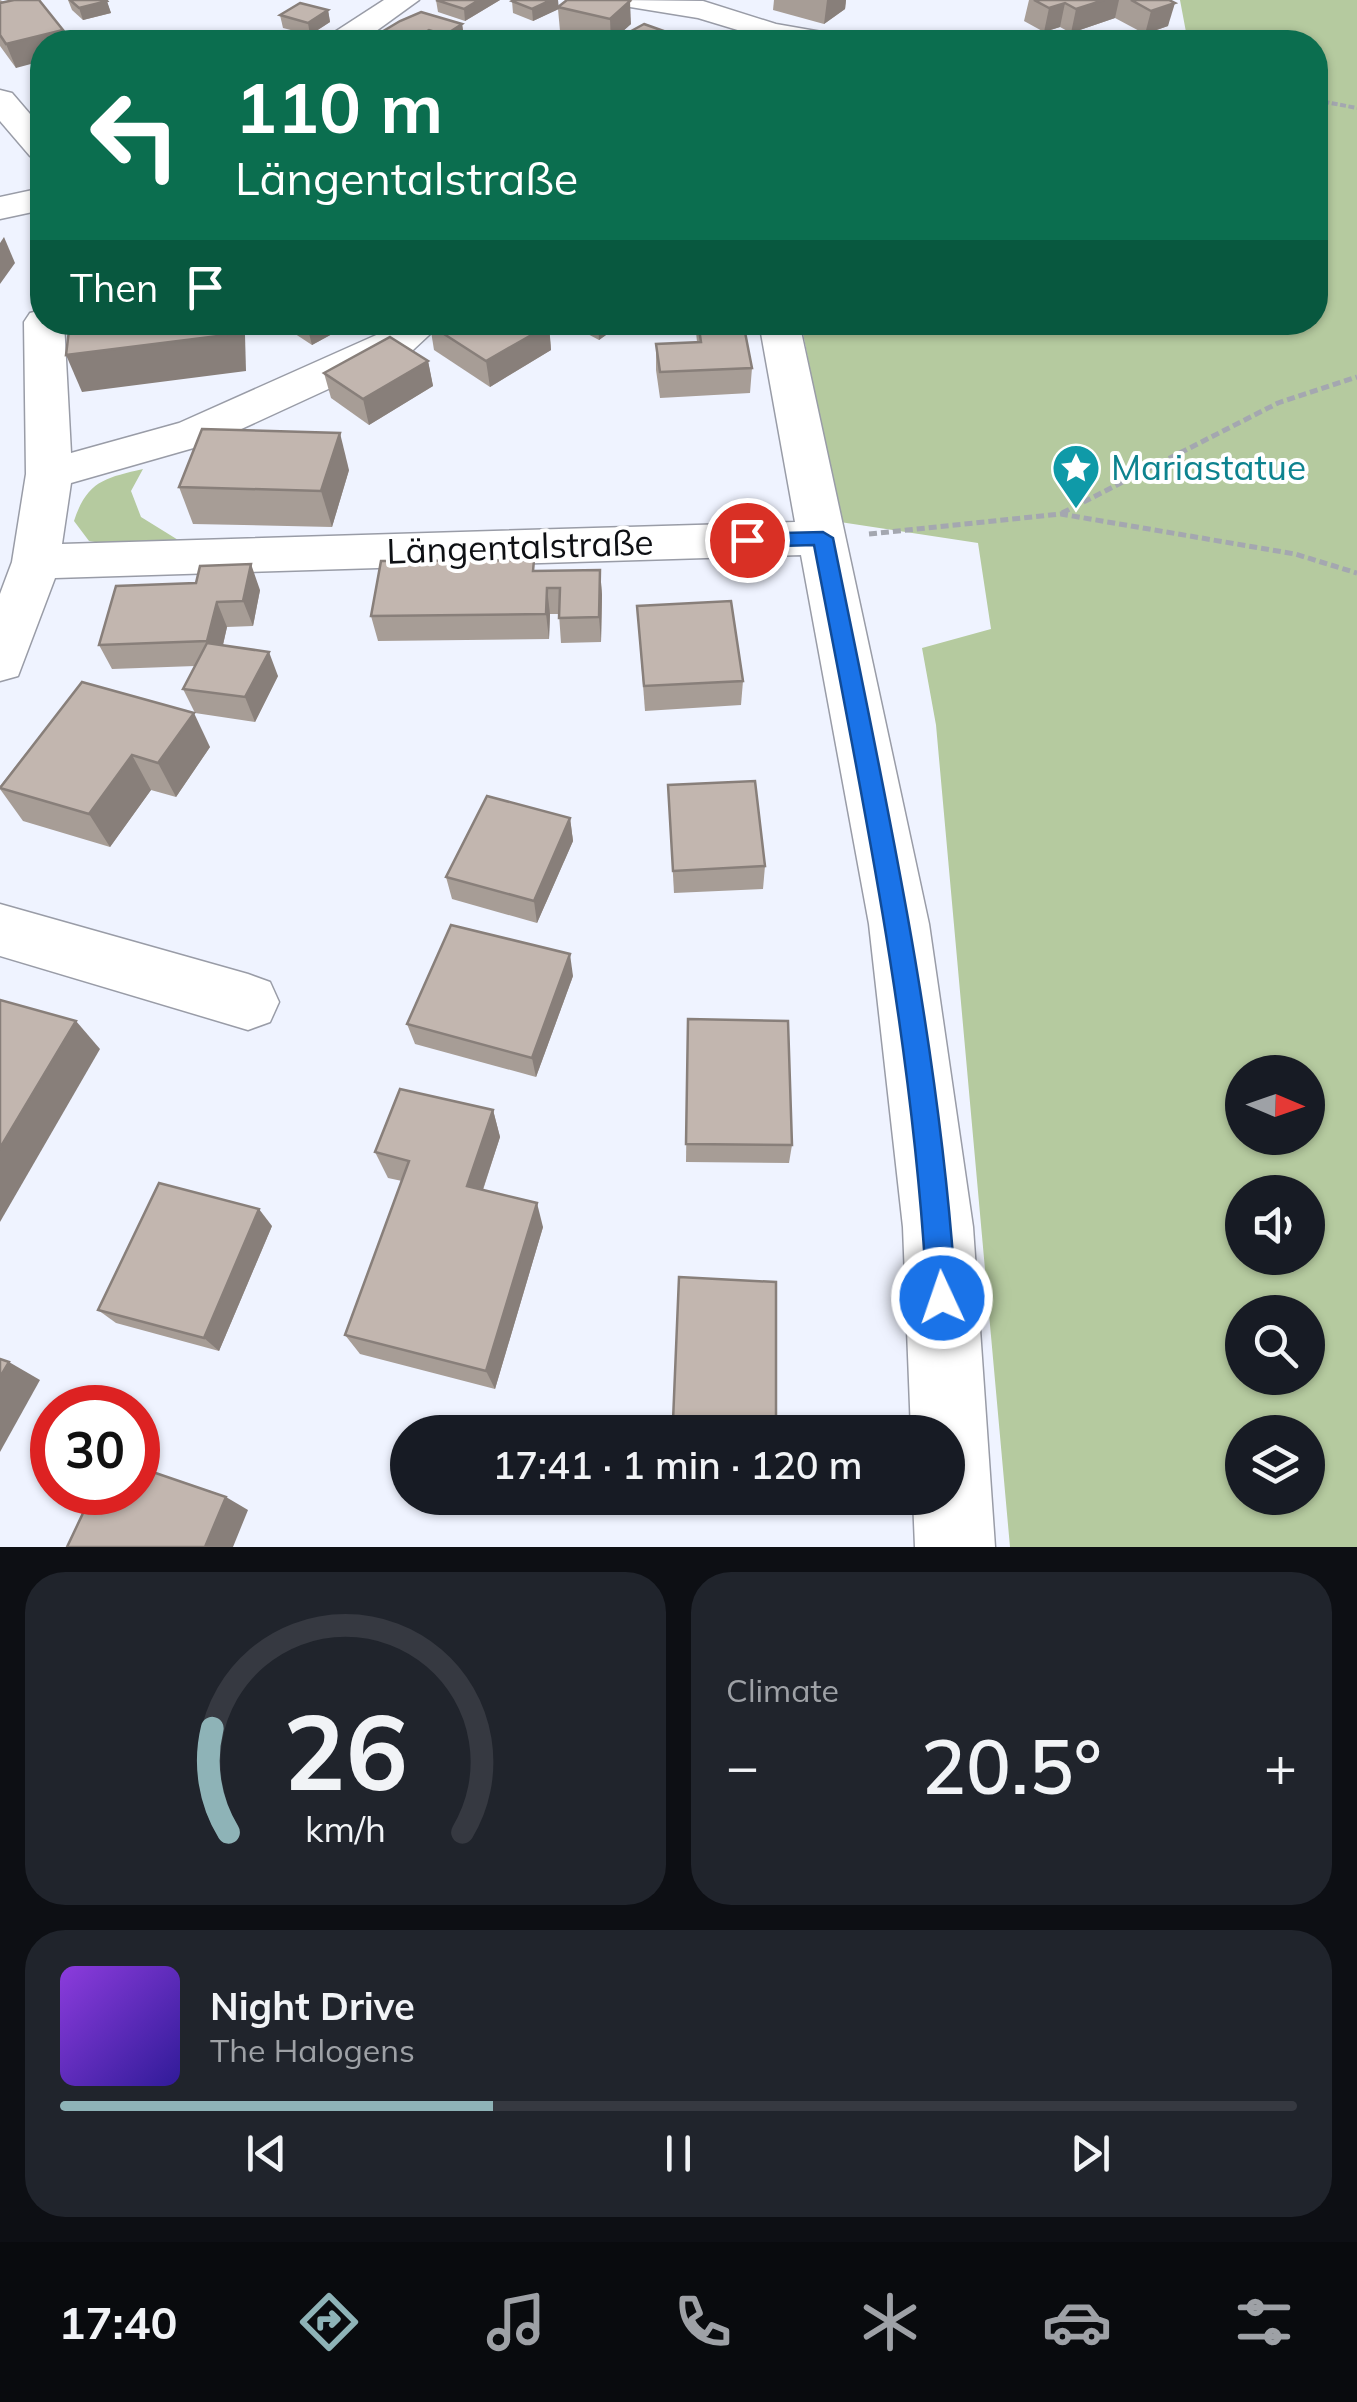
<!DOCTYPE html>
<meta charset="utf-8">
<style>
body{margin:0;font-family:Mulish,sans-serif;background:#20242c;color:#f1f3f6;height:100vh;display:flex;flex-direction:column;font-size:38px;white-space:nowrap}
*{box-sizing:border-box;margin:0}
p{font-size:32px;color:#9ea1a6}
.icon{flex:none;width:55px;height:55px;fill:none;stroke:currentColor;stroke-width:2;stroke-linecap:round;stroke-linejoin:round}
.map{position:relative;height:1547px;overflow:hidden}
.sheet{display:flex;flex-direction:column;gap:25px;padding:25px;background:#0d0f14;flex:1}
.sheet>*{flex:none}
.top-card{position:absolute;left:30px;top:30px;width:1298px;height:305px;border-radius:40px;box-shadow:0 2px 8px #0004;background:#0b6e4f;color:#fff;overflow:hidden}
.needle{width:65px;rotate:92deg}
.fabs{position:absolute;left:1225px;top:1055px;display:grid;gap:20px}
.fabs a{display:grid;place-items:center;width:100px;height:100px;border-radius:50%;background:#171b24;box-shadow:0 2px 8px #0004;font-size:50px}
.speed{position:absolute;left:30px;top:1385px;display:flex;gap:20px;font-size:50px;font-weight:700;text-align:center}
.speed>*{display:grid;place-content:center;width:130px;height:130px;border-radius:50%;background:#171b24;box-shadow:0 2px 8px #0004;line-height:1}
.speed .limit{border:15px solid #d22;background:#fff;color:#111}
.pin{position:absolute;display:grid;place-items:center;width:85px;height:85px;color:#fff;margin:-42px;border:5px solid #fff;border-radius:50%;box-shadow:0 2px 10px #0007}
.me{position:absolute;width:110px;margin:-55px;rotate:357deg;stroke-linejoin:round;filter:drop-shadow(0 0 8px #0008)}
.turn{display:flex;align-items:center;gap:35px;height:210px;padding:0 40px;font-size:45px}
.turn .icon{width:130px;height:130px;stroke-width:2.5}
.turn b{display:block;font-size:70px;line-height:85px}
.then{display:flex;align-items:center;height:95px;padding:0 40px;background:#0003;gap:20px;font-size:38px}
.big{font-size:75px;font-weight:600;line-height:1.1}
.sheet .tile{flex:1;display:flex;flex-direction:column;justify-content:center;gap:15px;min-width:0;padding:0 35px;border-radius:40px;background:#20242c}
.sheet .dial{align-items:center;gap:0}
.dial svg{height:260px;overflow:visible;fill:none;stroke:#363941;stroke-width:7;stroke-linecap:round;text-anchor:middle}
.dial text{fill:#f1f3f6;stroke:none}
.song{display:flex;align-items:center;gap:30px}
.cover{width:120px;height:120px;border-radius:15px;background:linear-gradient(135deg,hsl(270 70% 55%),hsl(250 70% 35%))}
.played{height:10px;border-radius:5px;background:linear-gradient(90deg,#8eb3b7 35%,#363941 35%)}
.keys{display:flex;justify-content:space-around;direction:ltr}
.heat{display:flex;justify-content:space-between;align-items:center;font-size:55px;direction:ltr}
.sheet .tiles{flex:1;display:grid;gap:25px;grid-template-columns:1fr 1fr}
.tile:last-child{grid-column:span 2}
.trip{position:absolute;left:390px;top:1415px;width:575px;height:100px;border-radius:50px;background:#171b24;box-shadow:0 2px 8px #0004;font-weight:600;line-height:100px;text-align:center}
.dock{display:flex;height:160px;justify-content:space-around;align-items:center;background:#090b0e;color:#9ea1a6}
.dock .icon{width:70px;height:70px}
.dock .selected{color:#8eb3b7}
.dock b{font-size:45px;color:#f1f3f6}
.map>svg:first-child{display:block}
.green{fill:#b5ca9f;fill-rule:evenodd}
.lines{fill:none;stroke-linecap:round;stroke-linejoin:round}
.minor-casing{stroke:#999ca7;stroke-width:3}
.path-far1{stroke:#a4a7b0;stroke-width:4;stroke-dasharray:6 2.5;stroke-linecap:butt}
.path{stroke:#a4a7b0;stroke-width:5;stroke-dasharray:8 4;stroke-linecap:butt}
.minor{fill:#fff;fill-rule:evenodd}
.wall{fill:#a79d96}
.shaded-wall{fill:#887f7a}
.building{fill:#c2b6af;stroke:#887f7a;stroke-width:2.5}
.route{fill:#1a73e8;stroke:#114b97;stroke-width:2.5}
.labels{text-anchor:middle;stroke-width:8;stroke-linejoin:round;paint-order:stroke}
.culture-label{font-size:35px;fill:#0d838f;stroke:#fff;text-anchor:start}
.street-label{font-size:35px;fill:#0e1014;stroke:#fff}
</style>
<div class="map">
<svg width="1357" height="1547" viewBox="0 0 1357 1547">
<rect width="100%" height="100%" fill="#eff3ff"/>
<g class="green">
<path d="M1180,0h177v1547h-347l-74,-822 -14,-77 69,-19 -13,-86 -138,-21 -39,-199 514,-1v-280h-147l18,-10zM1242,1072h66v66h-66zM1242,1192h66v66h-66zM1242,1312h66v66h-66zM1242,1432h66v66h-66z"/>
<path d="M143,469l-12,22 10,26 42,26 -59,4 -35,-6 -15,-20c13,-40 31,-43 69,-52z"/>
</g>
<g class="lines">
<g class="minor-casing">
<g id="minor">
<polygon points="384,0 419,0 361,42 326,42 330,35"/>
<polygon points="620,0 703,1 776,24 839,35 844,42 777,42 698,18 624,6"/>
<polygon points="0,90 12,93 42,128 42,159 30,156 0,121"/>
<polygon points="42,188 42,210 0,219 0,197"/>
<polygon points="42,310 42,322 64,322 71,453 179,423 383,332 397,322 443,322 413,350 211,443 71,483 62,544 795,522 759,322 799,322 929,924 973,1227 995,1547 915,1547 913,1498 948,1498 948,1432 911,1432 903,1227 869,924 801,555 55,578 18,676 0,681 0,594 12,562 26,474 24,322 30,313"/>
<polygon points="0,904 248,974 270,982 279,1002 270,1022 248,1030 0,956"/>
</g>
</g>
<polyline class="path-far1" points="1315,100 1357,108"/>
<g class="path">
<polyline points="1062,513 1278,403 1357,377"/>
<polyline points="869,534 1061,514 1295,554 1357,573"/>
</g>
<use href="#minor" class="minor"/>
</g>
<g class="wall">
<polygon points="0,0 63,30 68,42 42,42 16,68 0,46"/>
<polygon points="68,0 106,0 111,13 83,20 72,10"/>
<polygon points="436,0 500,0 465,21 438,12"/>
<polygon points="558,0 558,7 631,24 610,42 560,31 558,9 533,21 513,13 512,1"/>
<polygon points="774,0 846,0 845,9 824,24 773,10"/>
<polygon points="1029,0 1169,0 1168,26 1145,34 1115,18 1071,33 1060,27 1044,32 1024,21"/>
<polygon points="328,10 330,22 310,35 283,28 280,15"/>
<polygon points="462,24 464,37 454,42 364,42 371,42 370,39"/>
<polygon points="42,72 42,95 34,74"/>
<polygon points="277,322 354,322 312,345"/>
<polygon points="565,322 624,322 599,340"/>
<polygon points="695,322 743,322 752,368 750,393 660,398 656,370 656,344 697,342"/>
<polygon points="430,325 549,325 551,350 490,387 434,350"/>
<polygon points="428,361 433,386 369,425 331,398 324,373"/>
<polygon points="349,470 332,527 193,524 179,487"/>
<polygon points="600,570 602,595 601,642 561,643 559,614 550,614 549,639 378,641 371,616 535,571"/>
<polygon points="116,586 260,590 253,626 227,627 223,645 278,676 255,722 195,713 183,689 195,666 112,669 99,645"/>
<polygon points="637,606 743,681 741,705 645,711"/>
<polygon points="82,682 210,747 176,797 151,790 110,847 23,821 0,789 0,786"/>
<polygon points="668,785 765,866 763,889 674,893"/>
<polygon points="570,818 573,841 537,923 452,899 446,877"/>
<polygon points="573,976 536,1077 415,1044 407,1024"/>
<polygon points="688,1019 792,1145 789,1163 686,1162"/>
<polygon points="493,1110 500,1137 483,1190 543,1227 495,1389 360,1354 345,1335 402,1181 388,1178 375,1152"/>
<polygon points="272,1226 219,1351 116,1323 98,1310"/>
<polygon points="673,1421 776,1427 774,1432 673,1432"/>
</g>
<g class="shaded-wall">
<polygon points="479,0 500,0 465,21 464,9"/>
<polygon points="551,0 558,0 559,9 533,21 532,9"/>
<polygon points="827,0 846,0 845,9 824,24"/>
<polygon points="1104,0 1119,0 1115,18 1071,33 1076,9"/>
<polygon points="107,1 111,13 83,20 79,8"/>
<polygon points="630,1 631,24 611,42 610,19"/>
<polygon points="1065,3 1060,27 1044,32 1049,8"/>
<polygon points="1175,3 1168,26 1145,34 1151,11"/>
<polygon points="328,10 330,22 310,35 308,23"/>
<polygon points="462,24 464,37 454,42 446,42 445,35"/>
<polygon points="63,30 68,42 42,42 42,61 16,68 6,44"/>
<polygon points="429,30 430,42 408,42"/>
<polygon points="4,237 15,263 0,284 0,243"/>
<polygon points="234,322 241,322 245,335 246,371 82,392 66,355"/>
<polygon points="306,322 354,322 312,345"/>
<polygon points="598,322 624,322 599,340"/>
<polygon points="549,325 551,350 490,387 486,361"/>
<polygon points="428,361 433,386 369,425 363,399"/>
<polygon points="340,433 349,470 332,527 321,491"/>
<polygon points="251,564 260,590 253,626 243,601"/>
<polygon points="600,570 602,595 601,642 599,617"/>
<polygon points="547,588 550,614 549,639 546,614"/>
<polygon points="217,602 227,627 218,666 207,641"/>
<polygon points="269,652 278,676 255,722 245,697"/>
<polygon points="194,713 210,747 176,797 158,763"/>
<polygon points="132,755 151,790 110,847 89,814"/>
<polygon points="570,818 573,841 537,923 534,901"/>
<polygon points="570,954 573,976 536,1077 532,1058"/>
<polygon points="76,1021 100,1049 0,1222 0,1148"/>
<polygon points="493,1110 500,1137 476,1210 467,1186"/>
<polygon points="537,1203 543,1227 495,1389 486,1371"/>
<polygon points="259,1209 272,1226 219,1351 204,1338"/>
<polygon points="9,1362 40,1380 0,1452 0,1377"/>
<polygon points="226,1497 248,1510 233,1547 205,1547"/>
</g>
<g class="building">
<polygon points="14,0 39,0 63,30 6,44 0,35 0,3"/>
<polygon points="70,0 106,0 107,1 79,8"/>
<polygon points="436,0 479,0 464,9"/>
<polygon points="514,0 551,0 532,9 512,1"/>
<polygon points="567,0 627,0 630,1 610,19 558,7"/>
<polygon points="1034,0 1104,0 1076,9 1065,3 1049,8"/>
<polygon points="1131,0 1169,0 1175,3 1151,11"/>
<polygon points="300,3 328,10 308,23 280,15"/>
<polygon points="421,12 462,24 445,35 429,30 408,42 383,42 370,39 400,21"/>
<polygon points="644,24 689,40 685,42 611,42"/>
<polygon points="246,37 264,42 237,42"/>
<polygon points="42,72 42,84 34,74"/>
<polygon points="70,322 234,322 234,334 66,355"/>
<polygon points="434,322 545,322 549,325 486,361 430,325"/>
<polygon points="698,322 743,322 752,368 660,372 656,344 701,342"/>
<polygon points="390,337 428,361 363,399 324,373"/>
<polygon points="202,429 340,433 321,491 179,487"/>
<polygon points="534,560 533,571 600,570 599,617 559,618 560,588 547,588 546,614 371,616 381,561"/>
<polygon points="251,564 243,601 217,602 207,641 99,645 116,586 196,583 200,566"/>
<polygon points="731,601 743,681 644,686 637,606"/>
<polygon points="207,643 269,652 245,697 183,689"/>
<polygon points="82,682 194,713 158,763 132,755 89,814 0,788"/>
<polygon points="755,781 765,866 673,871 668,785"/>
<polygon points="487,796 570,818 534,901 446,877"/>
<polygon points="451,925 570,954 532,1058 407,1024"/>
<polygon points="0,1000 76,1021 0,1148"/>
<polygon points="688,1019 788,1021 792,1145 686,1144"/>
<polygon points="400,1089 493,1110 467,1186 537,1203 486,1371 345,1335 409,1161 375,1152"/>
<polygon points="159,1183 259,1209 204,1338 98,1310"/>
<polygon points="679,1277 776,1282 776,1427 673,1421"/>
<polygon points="0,1359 9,1362 0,1377"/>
<polygon points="138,1467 226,1497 205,1547 67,1547 93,1492 138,1492"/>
</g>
<path class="route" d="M823,532l10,6c51,252 107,503 123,760l-4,11 -10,4 -11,-4 -4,-11c-13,-254 -65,-503 -113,-753l-67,2 -10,-7 10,-6z"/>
<defs>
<g id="sight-pin" transform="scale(2.5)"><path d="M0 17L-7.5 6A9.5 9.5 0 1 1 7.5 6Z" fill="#0f9aa8" stroke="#fff"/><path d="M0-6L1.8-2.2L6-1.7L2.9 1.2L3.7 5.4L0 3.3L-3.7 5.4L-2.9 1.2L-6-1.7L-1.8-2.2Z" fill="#fff"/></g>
</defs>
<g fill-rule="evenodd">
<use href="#sight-pin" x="1076" y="468"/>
</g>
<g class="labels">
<g class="culture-label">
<text x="1111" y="480">Mariastatue</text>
</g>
<g class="street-label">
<text transform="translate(520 547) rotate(-2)" y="12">Längentalstraße</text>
</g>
</g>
</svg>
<div class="fabs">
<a><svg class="needle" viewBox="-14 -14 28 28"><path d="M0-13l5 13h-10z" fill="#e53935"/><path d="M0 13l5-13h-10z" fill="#9ea1a6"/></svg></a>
<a><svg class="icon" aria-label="sound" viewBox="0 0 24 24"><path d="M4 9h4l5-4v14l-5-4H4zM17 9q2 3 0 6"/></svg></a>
<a><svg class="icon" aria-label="search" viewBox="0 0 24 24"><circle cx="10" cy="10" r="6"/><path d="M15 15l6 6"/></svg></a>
<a><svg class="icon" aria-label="layers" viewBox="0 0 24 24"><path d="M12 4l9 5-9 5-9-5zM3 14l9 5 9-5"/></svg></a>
</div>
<div class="speed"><div class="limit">30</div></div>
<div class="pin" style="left:747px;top:540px;background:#d93025"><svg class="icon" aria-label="arrive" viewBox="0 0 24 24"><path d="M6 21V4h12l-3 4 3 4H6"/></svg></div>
<svg class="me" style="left:942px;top:1298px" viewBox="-20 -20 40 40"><circle r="17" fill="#1a73e8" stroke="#fff" stroke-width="3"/><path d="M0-11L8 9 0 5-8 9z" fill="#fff"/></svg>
<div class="trip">17:41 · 1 min · 120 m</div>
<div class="top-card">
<div class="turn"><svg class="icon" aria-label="left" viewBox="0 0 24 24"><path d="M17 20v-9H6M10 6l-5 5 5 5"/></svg><div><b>110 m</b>Längentalstraße</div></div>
<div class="then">Then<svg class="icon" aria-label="arrive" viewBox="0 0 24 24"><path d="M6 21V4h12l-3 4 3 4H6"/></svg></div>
</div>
</div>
<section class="sheet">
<div class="tiles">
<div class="tile dial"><svg viewBox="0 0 100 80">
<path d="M14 69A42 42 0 1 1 86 69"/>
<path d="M14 69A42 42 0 0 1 9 37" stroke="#8eb3b7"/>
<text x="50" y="56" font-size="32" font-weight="700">26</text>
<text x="50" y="72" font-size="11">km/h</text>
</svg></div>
<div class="tile"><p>Climate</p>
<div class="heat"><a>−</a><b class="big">20.5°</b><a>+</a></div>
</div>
<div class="tile">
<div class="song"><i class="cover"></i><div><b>Night Drive</b><p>The Halogens</p></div></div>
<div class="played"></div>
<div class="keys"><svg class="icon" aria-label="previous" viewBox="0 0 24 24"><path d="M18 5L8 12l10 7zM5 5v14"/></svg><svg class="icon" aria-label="pause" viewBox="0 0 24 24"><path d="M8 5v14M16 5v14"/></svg><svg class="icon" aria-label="next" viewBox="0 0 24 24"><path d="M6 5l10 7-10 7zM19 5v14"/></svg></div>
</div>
</div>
</section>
<nav class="dock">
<b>17:40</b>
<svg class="icon selected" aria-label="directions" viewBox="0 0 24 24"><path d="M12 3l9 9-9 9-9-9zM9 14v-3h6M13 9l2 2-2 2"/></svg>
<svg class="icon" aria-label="music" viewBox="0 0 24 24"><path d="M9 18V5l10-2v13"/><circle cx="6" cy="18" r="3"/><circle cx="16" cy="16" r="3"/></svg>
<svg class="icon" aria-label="phone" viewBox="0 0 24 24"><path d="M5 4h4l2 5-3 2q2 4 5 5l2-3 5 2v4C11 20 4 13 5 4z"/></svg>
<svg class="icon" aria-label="climate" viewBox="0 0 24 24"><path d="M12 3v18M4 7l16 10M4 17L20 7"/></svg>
<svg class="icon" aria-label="car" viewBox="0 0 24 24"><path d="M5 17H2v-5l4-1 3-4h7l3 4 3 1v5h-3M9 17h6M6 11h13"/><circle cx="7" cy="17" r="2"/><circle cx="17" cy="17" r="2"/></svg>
<svg class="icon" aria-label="filters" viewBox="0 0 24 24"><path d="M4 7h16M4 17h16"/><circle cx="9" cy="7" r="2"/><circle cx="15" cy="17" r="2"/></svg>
</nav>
